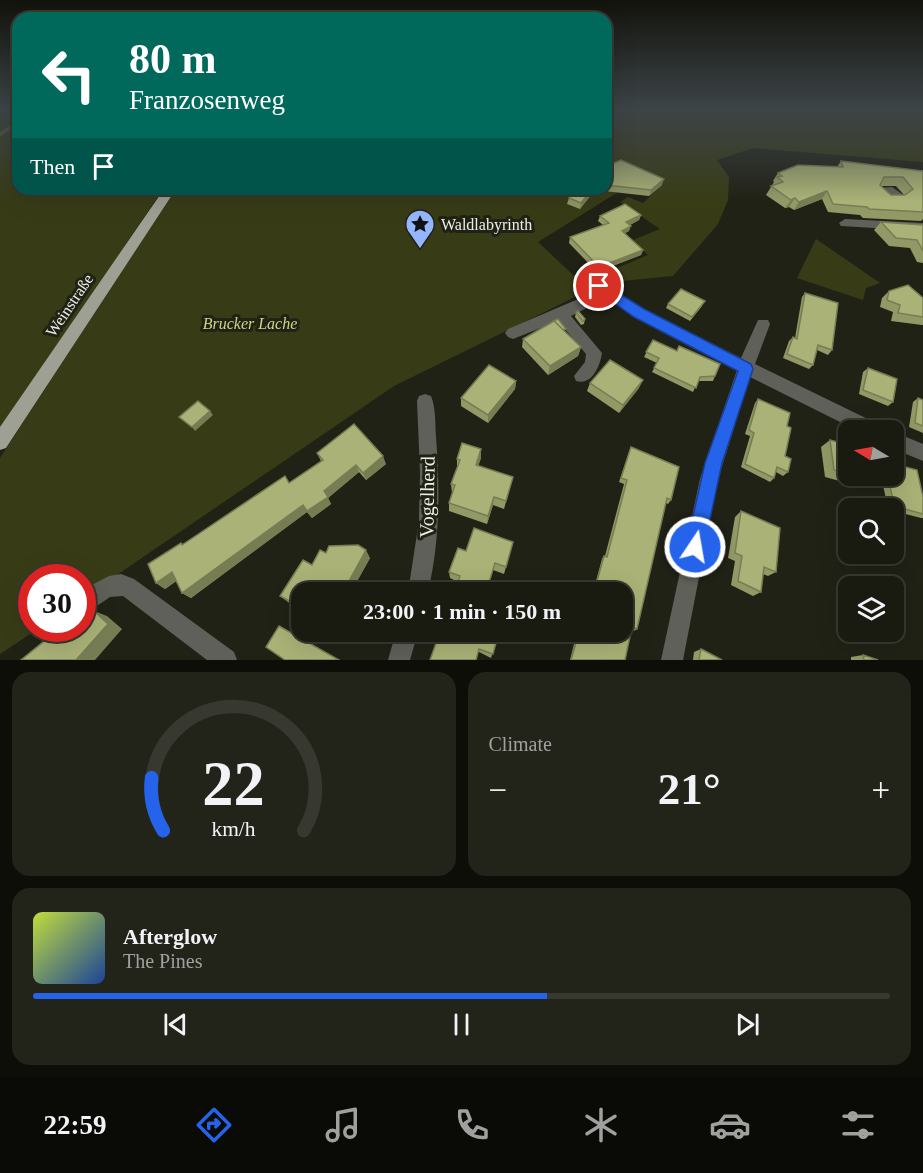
<!DOCTYPE html>
<meta charset="utf-8">
<style>
body{margin:0;font-family:Georgia,serif;background:#222319;color:#f1f3f6;height:100vh;display:flex;flex-direction:column;font-size:22px;white-space:nowrap}
*{box-sizing:border-box;margin:0}
p{font-size:20px;color:#9fa19f}
.icon{flex:none;width:33px;height:33px;fill:none;stroke:currentColor;stroke-width:2;stroke-linecap:round;stroke-linejoin:round}
.map{position:relative;height:660px;overflow:hidden}
.details{display:flex;flex-direction:column;gap:12px;padding:12px;background:#0e0e09;flex:1}
.details>*{flex:none}
.top-card{position:absolute;left:12px;top:12px;width:600px;height:183px;border-radius:18px;box-shadow:0 6px 24px #0002,0 0 0 2px #373830;background:#00695c;color:#fff;overflow:hidden}
.needle{width:39px;rotate:280deg}
.buttons{position:absolute;left:838px;top:420px;display:grid;gap:12px}
.buttons a{display:grid;place-items:center;width:66px;height:66px;border-radius:12px;background:#191a10;box-shadow:0 6px 24px #0002,0 0 0 2px #373830;font-size:30px}
.speed{position:absolute;left:18px;top:564px;display:flex;gap:12px;font-size:30px;font-weight:700;text-align:center}
.speed>*{display:grid;place-content:center;width:78px;height:78px;border-radius:50%;background:#191a10;box-shadow:0 6px 24px #0002,0 0 0 2px #373830;line-height:1}
.speed .limit{border:9px solid #d22;background:#fff;color:#111}
.pin{position:absolute;display:grid;place-items:center;width:51px;height:51px;color:#fff;margin:-26px;border:3px solid #fff;border-radius:50%;box-shadow:0 2px 6px #0007}
.me{position:absolute;width:66px;margin:-33px;rotate:12deg;stroke-linejoin:round;filter:drop-shadow(0 0 4px #0008)}
.turn{display:flex;align-items:center;gap:21px;height:126px;padding:0 18px;font-size:27px}
.turn .icon{width:78px;height:78px;stroke-width:2.5}
.turn b{display:block;font-size:42px;line-height:51px}
.then{display:flex;align-items:center;height:57px;padding:0 18px;background:#0003;gap:12px;font-size:22px}
.big{font-size:45px;font-weight:600;line-height:1.1}
.details .widget{flex:1;display:flex;flex-direction:column;justify-content:center;gap:9px;min-width:0;padding:0 21px;border-radius:18px;background:#222319}
.details .dial{align-items:center;gap:0}
.dial svg{height:156px;overflow:visible;fill:none;stroke:#373830;stroke-width:7;stroke-linecap:round;text-anchor:middle}
.dial text{fill:#f1f3f6;stroke:none}
.song{display:flex;align-items:center;gap:18px}
.cover{width:72px;height:72px;border-radius:9px;background:linear-gradient(135deg,hsl(70 70% 55%),hsl(220 70% 35%))}
.played{height:6px;border-radius:3px;background:linear-gradient(90deg,#2563eb 60%,#373830 60%)}
.keys{display:flex;justify-content:space-around;direction:ltr}
.heat{display:flex;justify-content:space-between;align-items:center;font-size:33px;direction:ltr}
.details .tiles{flex:1;display:grid;gap:12px;grid-template-columns:1fr 1fr}
.widget:last-child{grid-column:span 2}
.trip{position:absolute;left:291px;top:582px;width:342px;height:60px;border-radius:18px;background:#191a10;box-shadow:0 6px 24px #0002,0 0 0 2px #373830;font-weight:600;line-height:60px;text-align:center}
.menu{display:flex;height:96px;justify-content:space-around;align-items:center;background:#0a0a06;color:#9fa19f}
.menu .icon{width:42px;height:42px}
.menu .active{color:#2563eb}
.menu b{font-size:27px;color:#f1f3f6}
.map>svg:first-child{display:block}
.green{fill:#383c16}
.lines{fill:none;stroke-linecap:round;stroke-linejoin:round}
.stream{stroke:#666c33;stroke-width:4}
.minor{fill:#5f605a;fill-rule:evenodd}
.major{fill:#9ea093;fill-rule:evenodd}
.wall{fill:#929966;fill-rule:evenodd}
.shaded-wall{fill:#777d53}
.building{fill:#aab277;stroke:#777d53;stroke-width:1.5;fill-rule:evenodd}
.route{fill:#2563eb;stroke:#184099;stroke-width:1.5}
.labels{text-anchor:middle;stroke-width:6;stroke-linejoin:round;paint-order:stroke}
.poi-label{font-size:16px;fill:#edeee6;stroke:#212216;text-anchor:start}
.street-label{font-size:16px;fill:#edeee6;stroke:#212216}
.park-label{font-size:16px;font-style:italic;fill:#cdd781;stroke:#212216}
.near-street-label{font-size:20px;fill:#edeee6;stroke:#212216}
</style>
<div class="map">
<svg width="923" height="660" viewBox="0 0 923 660">
<rect width="100%" height="100%" fill="#212216"/>
<g class="green">
<polygon points="0,109 18,109 18,189 163,189 0,430"/>
<polygon points="606,109 923,109 923,162 753,148 717,160 729,177 728,200 718,224 673,276 612,282 600,275 648,255 633,240 660,229 620,202 628,197 643,203 663,184 640,175 615,194 538,242 589,290 394,386 83,598 82,578 32,578 32,628 38,629 0,654 0,458 176,189 606,189"/>
<polygon points="816,239 880,283 866,288 863,300 797,278"/>
</g>
<g class="lines">
<polyline class="stream" points="0,134 17,124"/>
<g class="minor">
<polygon points="892,187 902,194 902,200 888,202 876,194 878,188"/>
<polygon points="845,219 923,223 923,231 841,226 839,223"/>
<path d="M599,281l45,28 97,49 17,-38h10l2,4 -15,40 123,60 3,6h-25l-106,-53 -32,102 -35,181h-22l39,-181 37,-109 -103,-53 -27,-19 -36,18 31,37c-2,13 -10,33 -26,28l-2,-5 11,-14 1,-8 -28,-33 -45,18 -5,-2 -3,-4 3,-4 89,-38 -5,-5z"/>
<path d="M425,394l6,2c5,12 4,28 5,41 4,52 4,104 -8,155h-20l11,-71 1,-48 -3,-72 2,-5z"/>
<polygon points="894,432 923,444 923,461 894,449"/>
<polygon points="121,574 134,579 234,652 237,660 207,660 123,596 110,597 82,616 82,590 109,576"/>
<polygon points="396,632 418,632 410,660 388,660"/>
</g>
<polygon class="major" points="164,189 176,189 6,448 0,450 0,427"/>
</g>
<g class="wall">
<path d="M841,161l82,10v48l-2,2 -58,-3 -3,-3 -32,-3 -6,-13 -28,11 -5,-3 -4,1 -19,-13 8,-13 -1,-1 5,-8 59,-6zM881,186h15l8,9h-13z"/>
<polygon points="606,166 662,185 649,196 595,190 580,209 567,204 569,198 571,196 561,193 561,189 606,189"/>
<polygon points="641,215 639,220 630,225 629,231 625,233 643,250 641,255 597,272 569,243 570,237 603,225 598,221 600,216"/>
<polygon points="881,222 923,225 923,263 917,262 910,248 889,246 874,230"/>
<polygon points="889,291 923,298 923,325 922,325 891,321 893,312 880,307 882,298"/>
<polygon points="805,293 832,350 828,355 817,350 813,365 809,369 783,358 789,341 793,337 795,338 802,297"/>
<polygon points="668,304 702,306 690,321 666,308"/>
<polygon points="576,312 585,319 584,324 581,325 575,317"/>
<polygon points="565,333 581,347 578,356 548,375 522,347 523,339"/>
<polygon points="653,340 677,351 715,376 713,381 698,381 693,392 652,372 657,363 644,357"/>
<polygon points="868,368 893,402 888,406 859,394 863,372"/>
<polygon points="516,381 515,389 488,423 461,406 461,398"/>
<polygon points="590,383 639,388 619,413 587,391"/>
<polygon points="918,398 923,400 923,433 909,427 913,402"/>
<polygon points="758,399 787,426 785,456 788,472 783,476 776,472 774,478 770,482 741,467 750,436 745,434 755,403"/>
<polygon points="830,440 849,445 849,476 868,476 869,480 858,486 825,477 821,447"/>
<polygon points="631,447 671,500 668,504 666,503 637,629 634,631 631,630 625,660 570,660 577,632 622,632 622,592 593,592 602,559 604,556 605,556 624,484 619,482 629,452"/>
<polygon points="317,453 386,464 366,480 359,472 328,498 331,504 312,518 307,512 191,598 182,593 176,581 165,589 156,583 181,543 183,544 290,482 321,461"/>
<polygon points="481,458 478,466 513,477 504,509 493,505 487,524 449,511 449,503 452,493 451,484 457,469 457,459"/>
<polygon points="881,476 894,476 923,497 923,518 921,518 894,511 894,508 888,508"/>
<polygon points="741,511 776,572 768,576 763,574 761,592 753,596 731,585 735,561 728,558 735,517"/>
<polygon points="513,542 504,574 493,570 458,582 450,578 449,572 466,551"/>
<polygon points="326,553 370,558 351,592 302,592 302,610 288,602 280,596 312,565"/>
<polygon points="499,632 491,658 479,652 448,634"/>
<polygon points="701,649 722,660 693,660 694,652"/>
<polygon points="863,655 878,660 851,660 851,657"/>
</g>
<g class="shaded-wall">
<polygon points="664,179 662,185 649,196 651,190"/>
<polygon points="592,189 595,189 580,209 581,203"/>
<polygon points="827,191 822,199 794,210 799,202"/>
<polygon points="795,198 789,207 785,208 791,200"/>
<polygon points="641,215 639,220 624,228 626,222"/>
<polygon points="631,226 629,231 620,236 622,231"/>
<polygon points="643,250 641,255 597,272 599,267"/>
<polygon points="581,347 578,356 548,375 550,366"/>
<polygon points="643,380 639,388 619,413 623,405"/>
<polygon points="516,381 515,389 488,423 488,415"/>
<polygon points="210,411 213,415 195,431 192,427"/>
<polygon points="481,449 481,458 475,475 476,465"/>
<polygon points="383,456 386,464 366,480 363,473"/>
<polygon points="356,465 359,472 328,498 331,504 312,518 307,512 191,598 182,593 303,505 324,491"/>
<polygon points="494,497 493,505 487,524 488,516"/>
<polygon points="366,550 370,558 351,592 343,592"/>
<polygon points="172,572 181,578 165,589 156,583"/>
<polygon points="94,611 107,616 122,629 95,660 76,660"/>
</g>
<g class="building">
<polygon points="621,160 664,179 651,190 606,185 606,166"/>
<path d="M841,161l82,10v41l-54,-3 -2,-2 -34,-3 -6,-13 -28,11 -4,-4 -4,2 -20,-14 12,-4 -6,-5 5,-1 -4,-3 20,-8 45,2zM884,177h19l10,12 -8,6h-14l-11,-10z"/>
<polygon points="570,189 592,189 581,203 569,198 575,190"/>
<polygon points="625,204 641,215 626,222 631,226 622,231 643,250 599,267 570,237 609,223 600,216"/>
<polygon points="881,222 923,225 923,251 917,240 896,238"/>
<polygon points="908,285 923,298 923,317 898,313 900,305 887,300 889,291"/>
<polygon points="681,289 705,301 692,317 668,304"/>
<polygon points="805,293 838,303 832,350 818,345 813,365 787,354 793,337 797,339"/>
<polygon points="578,311 585,319 583,321 576,312"/>
<polygon points="558,319 566,329 563,330 554,321 553,321"/>
<polygon points="554,321 581,347 550,366 523,339"/>
<polygon points="653,340 677,351 679,346 720,364 715,376 700,377 696,388 654,368 659,358 646,352"/>
<polygon points="610,360 643,380 623,405 590,383"/>
<polygon points="489,365 516,381 488,415 461,398"/>
<polygon points="868,368 897,379 893,402 863,390"/>
<polygon points="918,398 923,400 923,426 915,423"/>
<polygon points="758,399 790,413 787,426 791,428 785,456 791,459 788,472 777,467 774,478 745,464 754,433 749,430"/>
<polygon points="198,401 210,411 192,427 179,417"/>
<polygon points="354,424 383,456 363,473 356,465 324,491 328,497 307,511 303,505 182,593 172,572 156,583 148,564 181,543 182,545 285,476 289,483 323,460 317,453"/>
<polygon points="830,440 849,445 849,474 834,470"/>
<polygon points="462,443 481,449 476,465 513,477 506,501 494,497 488,516 449,503 455,485 451,484 460,460 457,459"/>
<polygon points="631,447 679,467 671,500 667,498 637,629 632,627 625,660 571,660 579,632 622,632 622,592 594,592 604,556 607,557 627,480 621,478"/>
<polygon points="894,464 917,470 923,497 923,514 894,506 888,476 894,476"/>
<polygon points="854,476 868,476 869,480"/>
<polygon points="741,511 780,528 776,572 764,567 761,592 738,581 742,556 735,553"/>
<polygon points="474,528 513,542 506,567 495,563 486,592 455,592 460,576 449,572 458,548 466,551"/>
<polygon points="358,545 366,550 343,592 339,592 331,588 329,592 302,592 302,608 280,596 303,560 312,565 320,550 326,553 329,546"/>
<polygon points="94,611 108,624 76,660 21,660 54,633 55,628 82,628 82,623"/>
<polygon points="279,626 339,660 285,660 266,647"/>
<polygon points="440,632 448,634 449,632 499,632 493,654 479,649 476,660 430,660"/>
<polygon points="701,649 722,660 699,660"/>
<polygon points="863,655 878,660 864,660"/>
</g>
<linearGradient id="sky" x2="0" y2="1"><stop stop-color="#12130c"/><stop offset="0.54" stop-color="#3d4447"/><stop offset="1" stop-color="#3d4447" stop-opacity="0"/></linearGradient>
<rect width="923" height="201" fill="url(#sky)"/>
<polygon class="route" points="599,281 644,309 751,364 753,369 722,463 704,547 702,553 695,556 689,553 686,547 705,463 738,371 634,317 595,289 593,286"/>
<defs>
<g id="sight-pin" transform="scale(1.5)"><path d="M0 17L-7.5 6A9.5 9.5 0 1 1 7.5 6Z" fill="#95b6fd" stroke="#212216"/><path d="M0-6L1.8-2.2L6-1.7L2.9 1.2L3.7 5.4L0 3.3L-3.7 5.4L-2.9 1.2L-6-1.7L-1.8-2.2Z" fill="#111"/></g>
</defs>
<g fill-rule="evenodd">
<use href="#sight-pin" x="420" y="224"/>
</g>
<g class="labels">
<g class="poi-label">
<text x="441" y="230">Waldlabyrinth</text>
</g>
<g class="street-label">
<text transform="translate(69 305) rotate(-56)" y="6">Weinstraße</text>
</g>
<g class="park-label">
<text x="250" y="329">Brucker Lache</text>
</g>
<g class="near-street-label">
<text transform="translate(427 497) rotate(-89)" y="7">Vogelherd</text>
</g>
</g>
</svg>
<div class="buttons">
<a><svg class="needle" viewBox="-14 -14 28 28"><path d="M0-13l5 13h-10z" fill="#e53935"/><path d="M0 13l5-13h-10z" fill="#9fa19f"/></svg></a>
<a><svg class="icon" aria-label="search" viewBox="0 0 24 24"><circle cx="10" cy="10" r="6"/><path d="M15 15l6 6"/></svg></a>
<a><svg class="icon" aria-label="layers" viewBox="0 0 24 24"><path d="M12 4l9 5-9 5-9-5zM3 14l9 5 9-5"/></svg></a>
</div>
<div class="speed"><div class="limit">30</div></div>
<div class="pin" style="left:599px;top:286px;background:#d93025"><svg class="icon" aria-label="arrive" viewBox="0 0 24 24"><path d="M6 21V4h12l-3 4 3 4H6"/></svg></div>
<svg class="me" style="left:695px;top:547px" viewBox="-20 -20 40 40"><circle r="17" fill="#2563eb" stroke="#fff" stroke-width="3"/><path d="M0-11L8 9 0 5-8 9z" fill="#fff"/></svg>
<div class="trip">23:00 · 1 min · 150 m</div>
<div class="top-card">
<div class="turn"><svg class="icon" aria-label="left" viewBox="0 0 24 24"><path d="M17 20v-9H6M10 6l-5 5 5 5"/></svg><div><b>80 m</b>Franzosenweg</div></div>
<div class="then">Then<svg class="icon" aria-label="arrive" viewBox="0 0 24 24"><path d="M6 21V4h12l-3 4 3 4H6"/></svg></div>
</div>
</div>
<section class="details">
<div class="tiles">
<div class="widget dial"><svg viewBox="0 0 100 80">
<path d="M14 69A42 42 0 1 1 86 69"/>
<path d="M14 69A42 42 0 0 1 8 42" stroke="#2563eb"/>
<text x="50" y="56" font-size="32" font-weight="700">22</text>
<text x="50" y="72" font-size="11">km/h</text>
</svg></div>
<div class="widget"><p>Climate</p>
<div class="heat"><a>−</a><b class="big">21°</b><a>+</a></div>
</div>
<div class="widget">
<div class="song"><i class="cover"></i><div><b>Afterglow</b><p>The Pines</p></div></div>
<div class="played"></div>
<div class="keys"><svg class="icon" aria-label="previous" viewBox="0 0 24 24"><path d="M18 5L8 12l10 7zM5 5v14"/></svg><svg class="icon" aria-label="pause" viewBox="0 0 24 24"><path d="M8 5v14M16 5v14"/></svg><svg class="icon" aria-label="next" viewBox="0 0 24 24"><path d="M6 5l10 7-10 7zM19 5v14"/></svg></div>
</div>
</div>
</section>
<nav class="menu">
<b>22:59</b>
<svg class="icon active" aria-label="directions" viewBox="0 0 24 24"><path d="M12 3l9 9-9 9-9-9zM9 14v-3h6M13 9l2 2-2 2"/></svg>
<svg class="icon" aria-label="music" viewBox="0 0 24 24"><path d="M9 18V5l10-2v13"/><circle cx="6" cy="18" r="3"/><circle cx="16" cy="16" r="3"/></svg>
<svg class="icon" aria-label="phone" viewBox="0 0 24 24"><path d="M5 4h4l2 5-3 2q2 4 5 5l2-3 5 2v4C11 20 4 13 5 4z"/></svg>
<svg class="icon" aria-label="climate" viewBox="0 0 24 24"><path d="M12 3v18M4 7l16 10M4 17L20 7"/></svg>
<svg class="icon" aria-label="car" viewBox="0 0 24 24"><path d="M5 17H2v-5l4-1 3-4h7l3 4 3 1v5h-3M9 17h6M6 11h13"/><circle cx="7" cy="17" r="2"/><circle cx="17" cy="17" r="2"/></svg>
<svg class="icon" aria-label="filters" viewBox="0 0 24 24"><path d="M4 7h16M4 17h16"/><circle cx="9" cy="7" r="2"/><circle cx="15" cy="17" r="2"/></svg>
</nav>
